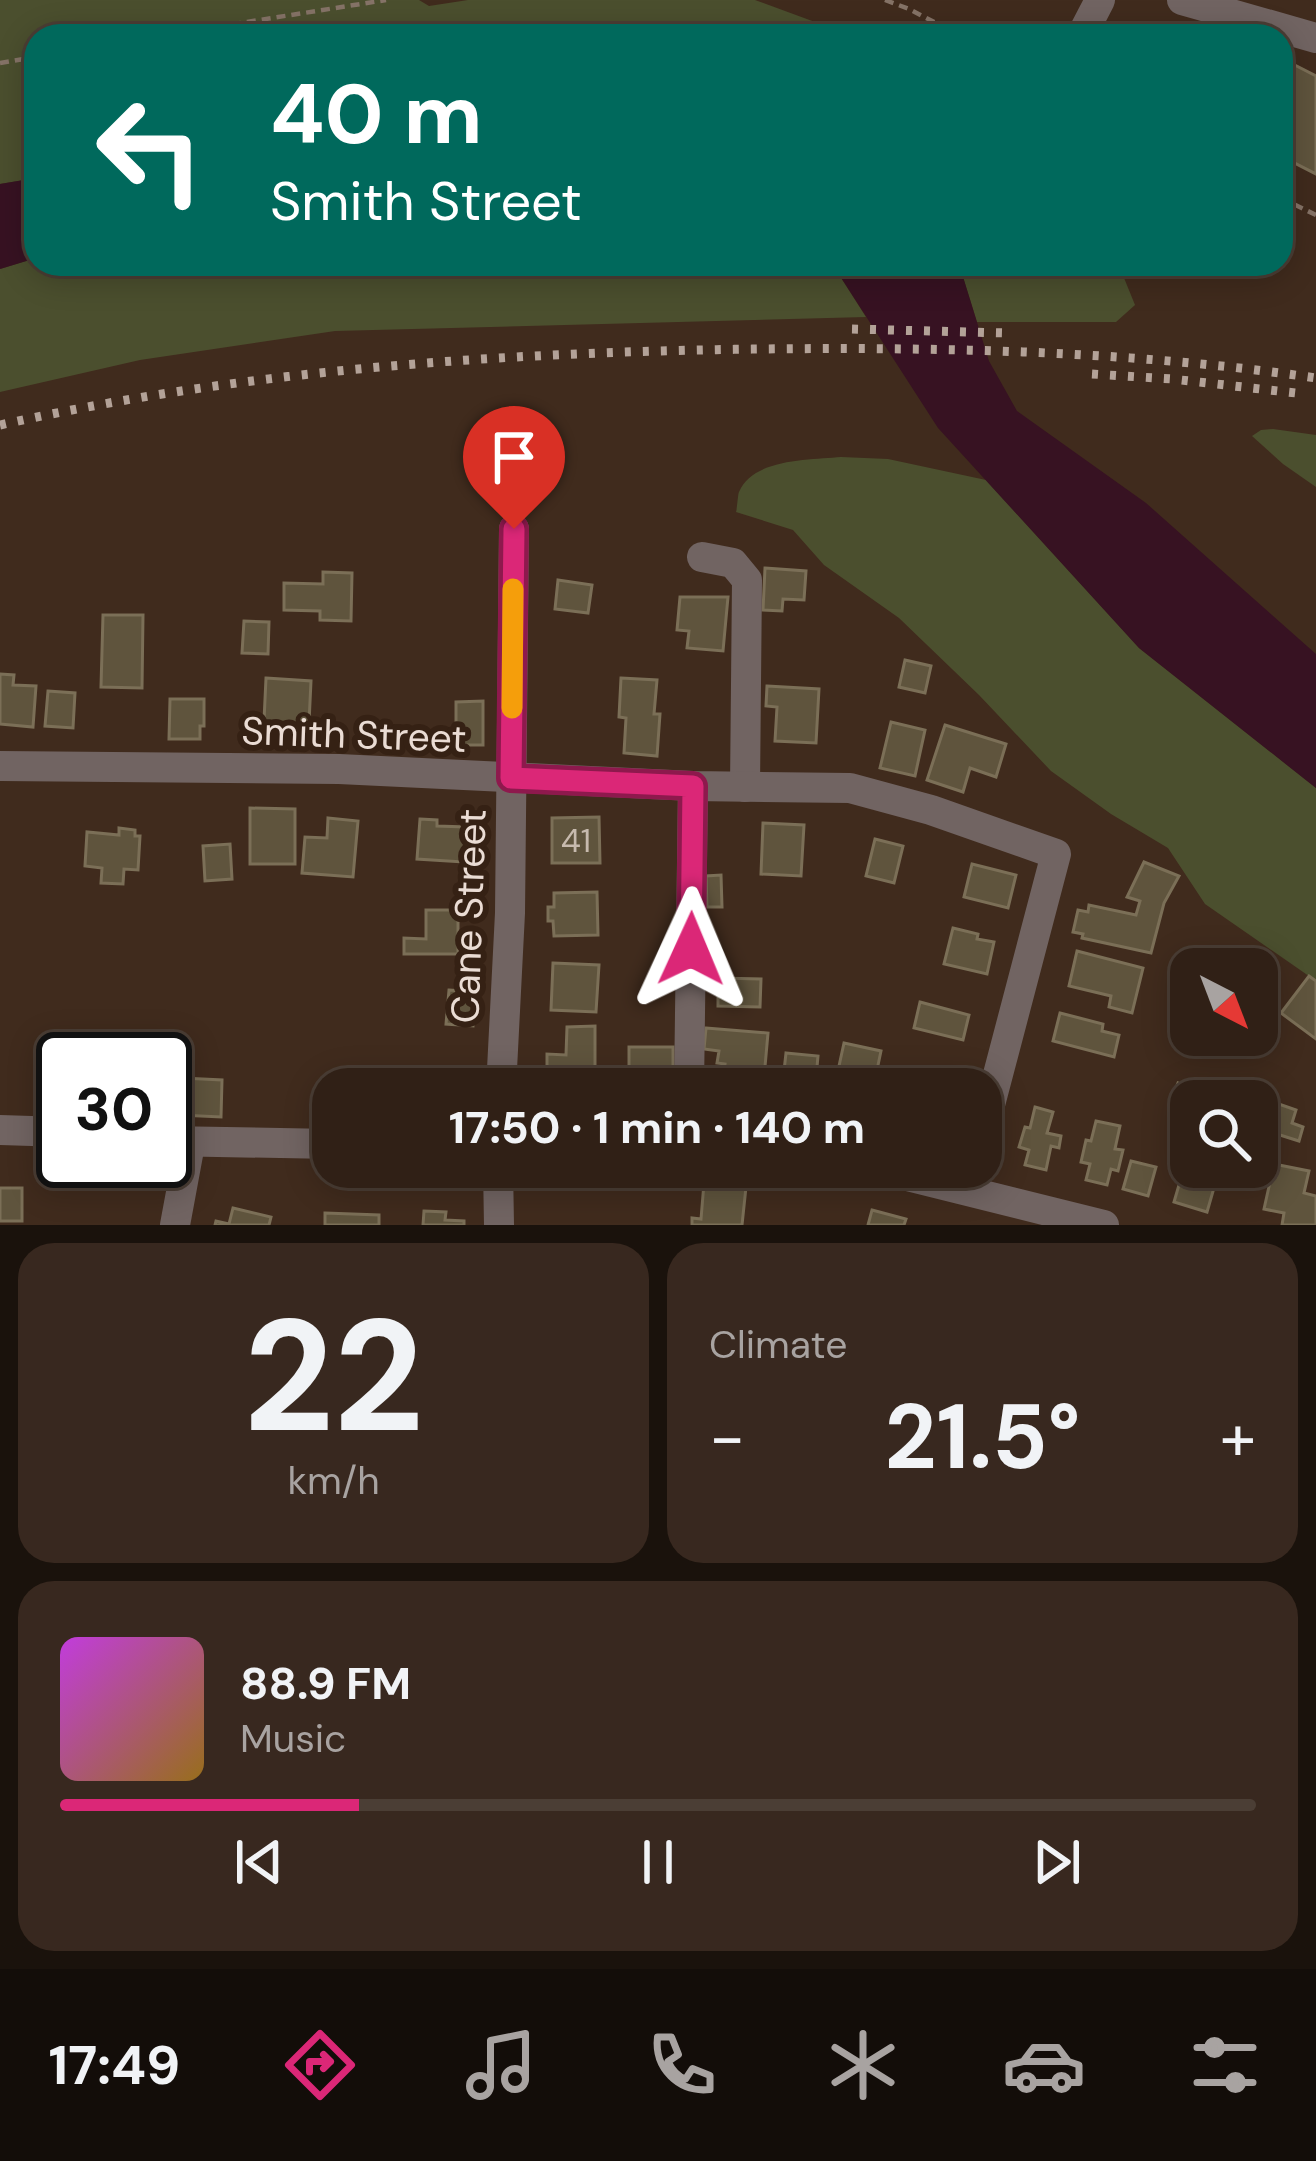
<!DOCTYPE html>
<meta charset="utf-8">
<style>
body{margin:0;font-family:"DM Sans",sans-serif;background:#38281f;color:#f1f3f6;height:100vh;display:flex;flex-direction:column;font-size:45px;white-space:nowrap}
*{box-sizing:border-box;margin:0}
p{font-size:39px;color:#a8a3a1}
.icon{flex:none;width:66px;height:66px;fill:none;stroke:currentColor;stroke-width:2;stroke-linecap:round;stroke-linejoin:round}
.map{position:relative;height:1225px;overflow:hidden}
.panel{display:flex;flex-direction:column;gap:18px;padding:18px;background:#1a120c;flex:1}
.panel>*{flex:none}
.guide{position:absolute;left:24px;top:24px;width:1269px;height:252px;border-radius:36px;box-shadow:0 6px 30px #0003,0 0 0 3px #4b3e35;background:#00695c;color:#fff;overflow:hidden}
.needle{width:78px;rotate:138deg}
.controls{position:absolute;left:1170px;top:948px;display:grid;gap:24px}
.controls a{display:grid;place-items:center;width:108px;height:108px;border-radius:24px;background:#302016;box-shadow:0 6px 30px #0003,0 0 0 3px #4b3e35;font-size:60px}
.speed{position:absolute;left:36px;top:1032px;display:flex;gap:24px;font-size:60px;font-weight:700;text-align:center}
.speed>*{display:grid;place-content:center;width:156px;height:156px;border-radius:50%;background:#302016;box-shadow:0 6px 30px #0003,0 0 0 3px #4b3e35;line-height:1}
.speed .limit{border:6px solid #111;border-radius:18px;background:#fff;color:#111}
.pin{position:absolute;display:grid;place-items:center;width:102px;height:102px;color:#fff;margin:-123px -51px;border-radius:50% 50% 50% 0;rotate:-45deg;box-shadow:0 0 12px #0007}
.pin .icon{rotate:45deg}
.me{position:absolute;width:132px;margin:-66px;rotate:1deg;stroke-linejoin:round;filter:drop-shadow(0 0 9px #0008)}
.turn{display:flex;align-items:center;gap:42px;height:252px;padding:0 48px;font-size:54px}
.turn .icon{width:156px;height:156px;stroke-width:2.5}
.turn b{display:block;font-size:84px;line-height:102px}
.big{font-size:90px;font-weight:700;line-height:1.1}
.panel .tile{flex:1;display:flex;flex-direction:column;justify-content:center;gap:18px;min-width:0;padding:0 42px;border-radius:36px;background:#38281f}
.panel .dial{align-items:center;gap:0}
.dial b{font-size:156px;line-height:1}
.song{display:flex;align-items:center;gap:36px}
.cover{width:144px;height:144px;border-radius:18px;background:linear-gradient(135deg,hsl(290 70% 55%),hsl(40 70% 35%))}
.played{height:12px;border-radius:6px;background:linear-gradient(90deg,#db2777 25%,#4b3e35 25%)}
.keys{display:flex;justify-content:space-around;direction:ltr}
.heat{display:flex;justify-content:space-between;align-items:center;font-size:66px;direction:ltr}
.panel .tiles{flex:1;display:grid;gap:18px;grid-template-columns:1fr 1fr}
.tile:last-child{grid-column:span 2}
.trip{position:absolute;left:312px;top:1068px;width:690px;height:120px;border-radius:36px;background:#302016;box-shadow:0 6px 30px #0003,0 0 0 3px #4b3e35;font-weight:700;line-height:120px;text-align:center}
.dock{display:flex;height:192px;justify-content:space-around;align-items:center;background:#130d09;color:#a8a3a1}
.dock .icon{width:84px;height:84px}
.dock .selected{color:#db2777}
.dock b{font-size:54px;color:#f1f3f6}
.map>svg:first-child{display:block}
.green{fill:#4b4f2e}
.water{fill:#371222}
.building{fill:#5f543d;stroke:#7b6f57;stroke-width:3}
.lines{fill:none;stroke-linecap:round;stroke-linejoin:round}
.path{stroke:#857367;stroke-width:4.5;stroke-dasharray:9 6;stroke-linecap:butt}
.minor{stroke:#716462;stroke-width:30}
.rail{stroke:#b3a298;stroke-width:9;stroke-dasharray:6 12;stroke-linecap:butt}
.route-casing{stroke:#8e194d;stroke-width:30}
.route{stroke:#db2777;stroke-width:21}
.slow{stroke:#f59e0b;stroke-width:21}
.labels{text-anchor:middle;stroke-width:12;stroke-linejoin:round;paint-order:stroke}
.number-label{font-size:33px;fill:#c7baae}
.street-label{font-size:39px;fill:#eadcd4;stroke:#352114}
</style>
<div class="map">
<svg width="1316" height="1225" viewBox="0 0 1316 1225">
<rect width="100%" height="100%" fill="#402b1d"/>
<g class="green">
<polygon points="0,0 419,0 429,6 468,0 755,0 853,36 36,36 36,178 0,184"/>
<polygon points="36,258 36,264 826,264 838,273 866,317 335,331 140,360 0,392 0,269"/>
<polygon points="959,264 1111,264 1122,273 1135,305 1116,322 977,322"/>
<polygon points="1273,429 1316,435 1316,487 1283,464 1252,436 1261,430"/>
<path d="M841,457l47,2 98,21 153,168 177,140v193l-111,-77 -37,-56 -57,-34 -60,-43 -72,-76 -80,-77 -75,-53 -31,-35 -57,-18c1,-2 2,-19 3,-20 14,-34 72,-32 102,-35z"/>
</g>
<g class="water">
<polygon points="36,178 36,258 0,269 0,184"/>
<polygon points="826,264 959,264 989,361 1017,411 1146,503 1316,654 1316,788 1139,648 938,428 838,273"/>
</g>
<g class="building">
<polygon points="1281,58 1316,76 1316,174 1281,156"/>
<polygon points="765,568 806,571 804,600 783,599 782,611 763,610"/>
<polygon points="323,572 352,573 351,621 320,620 320,611 284,610 284,583 323,584"/>
<polygon points="558,580 592,585 588,613 555,609"/>
<polygon points="680,597 728,597 723,651 687,648 689,631 677,630"/>
<polygon points="103,615 143,615 142,688 101,687"/>
<polygon points="244,621 269,622 268,654 242,653"/>
<polygon points="905,660 931,666 925,693 899,687"/>
<polygon points="0,674 14,675 13,685 36,686 33,727 0,724"/>
<polygon points="266,678 311,681 308,744 263,742"/>
<polygon points="621,678 657,680 654,714 660,714 657,756 624,753 626,718 619,717"/>
<polygon points="767,686 819,689 816,743 775,741 777,707 766,706"/>
<polygon points="48,691 75,693 73,728 45,726"/>
<polygon points="170,699 204,699 204,726 200,726 200,739 169,739"/>
<polygon points="483,701 483,745 456,745 456,702"/>
<polygon points="891,722 925,730 915,776 880,768"/>
<polygon points="945,725 1006,744 996,777 970,768 963,792 927,780"/>
<polygon points="250,808 295,809 295,864 250,864"/>
<polygon points="599,817 600,863 552,863 552,818"/>
<polygon points="328,818 358,821 353,877 302,873 305,837 327,838"/>
<polygon points="420,819 437,820 437,826 466,827 463,862 417,859"/>
<polygon points="763,823 804,825 801,876 761,874"/>
<polygon points="119,828 135,830 135,836 140,836 138,870 124,869 123,884 101,883 102,868 85,866 87,832 119,835"/>
<polygon points="875,839 903,846 894,883 866,876"/>
<polygon points="230,844 232,879 205,881 203,846"/>
<polygon points="1144,862 1179,876 1164,903 1151,953 1082,938 1083,934 1073,932 1078,910 1088,912 1089,905 1136,915 1140,901 1127,897"/>
<polygon points="972,864 1016,875 1008,908 964,897"/>
<polygon points="721,875 722,907 707,907 706,876"/>
<polygon points="597,892 598,935 554,936 553,921 548,921 548,907 554,907 554,893"/>
<polygon points="426,910 458,910 458,954 404,954 404,938 426,939"/>
<polygon points="953,928 978,934 977,939 994,942 987,974 944,964"/>
<polygon points="1077,951 1143,968 1132,1013 1109,1007 1111,996 1069,986"/>
<polygon points="553,963 599,965 596,1012 551,1010"/>
<polygon points="1309,976 1316,981 1316,1039 1281,1013"/>
<polygon points="718,978 761,979 760,1007 718,1006"/>
<polygon points="449,990 475,992 473,1026 446,1024"/>
<polygon points="920,1002 969,1015 963,1040 914,1028"/>
<polygon points="1060,1013 1103,1024 1102,1031 1119,1035 1114,1057 1053,1041"/>
<polygon points="595,1026 595,1089 547,1089 547,1054 566,1055 567,1027"/>
<polygon points="706,1028 768,1033 763,1089 712,1089 712,1084 722,1086 725,1064 717,1063 719,1051 704,1049"/>
<polygon points="844,1043 881,1051 873,1089 834,1089"/>
<rect x="629" y="1047" width="44" height="42"/>
<polygon points="786,1053 818,1056 815,1089 782,1089"/>
<polygon points="354,1072 390,1073 390,1089 353,1089"/>
<polygon points="182,1078 222,1080 221,1117 180,1115"/>
<polygon points="1178,1083 1203,1093 1200,1101 1191,1101 1191,1115 1169,1106"/>
<polygon points="1270,1101 1296,1110 1292,1123 1303,1127 1299,1141 1261,1129"/>
<polygon points="1035,1107 1053,1112 1047,1133 1061,1136 1059,1148 1051,1146 1046,1170 1025,1165 1029,1150 1019,1147 1025,1127 1030,1128"/>
<polygon points="1096,1121 1120,1126 1115,1149 1123,1150 1118,1171 1111,1169 1107,1185 1086,1180 1090,1164 1081,1162 1086,1140 1091,1141"/>
<polygon points="1191,1144 1191,1167 1220,1167 1207,1212 1174,1202"/>
<polygon points="1131,1161 1156,1167 1148,1196 1123,1189"/>
<polygon points="1274,1164 1309,1171 1304,1193 1316,1196 1316,1225 1282,1225 1284,1213 1264,1209"/>
<polygon points="704,1183 746,1187 742,1225 692,1225 692,1218 701,1219"/>
<rect x="0" y="1188" width="22" height="33"/>
<polygon points="233,1208 271,1217 269,1225 215,1225 216,1221 229,1224"/>
<polygon points="872,1210 906,1219 904,1225 868,1225"/>
<polygon points="424,1211 446,1212 445,1220 464,1221 464,1225 423,1225"/>
<polygon points="325,1213 379,1215 379,1225 325,1225"/>
</g>
<g class="lines">
<g class="path">
<polyline points="885,0 909,9 961,36"/>
<polyline points="158,36 386,0"/>
<polyline points="0,63 36,57"/>
<polyline points="1281,198 1316,215"/>
</g>
<g class="minor">
<polyline points="1182,0 1316,38"/>
<polyline points="1085,36 1085,29 1100,0"/>
<polyline points="702,557 733,563 747,580 745,787"/>
<polyline points="0,766 339,769 693,786 850,788 931,810 1056,854 981,1139"/>
<polyline points="501,1089 510,913 514,529"/>
<polyline points="689,1089 693,786"/>
<polyline points="0,1130 63,1132"/>
<polyline points="165,1141 333,1144"/>
<polyline points="498,1167 499,1225"/>
<polyline points="871,1167 1104,1225"/>
<polyline points="175,1225 190,1144"/>
</g>
<g class="rail">
<polyline points="852,329 1007,333"/>
<polyline points="1092,374 1172,379 1296,393"/>
<path d="M0,425c250,-56 505,-73 761,-76 185,-2 372,2 555,29"/>
</g>
</g>
<g class="lines">
<g class="route-casing">
<polyline id="route" points="514,529 511,778 693,786 691,949"/>
</g>
<use href="#route" class="route"/>
<polyline class="slow" points="512,708 513,589"/>
</g>
<g class="labels">
<g class="number-label">
<text x="576" y="852">41</text>
</g>
<g class="street-label">
<text transform="translate(354 734) rotate(2)" y="14">Smith Street</text>
<text transform="translate(468 916) rotate(-88)" y="14">Cane Street</text>
</g>
</g>
</svg>
<div class="controls">
<a><svg class="needle" viewBox="-14 -14 28 28"><path d="M0-13l5 13h-10z" fill="#e53935"/><path d="M0 13l5-13h-10z" fill="#a8a3a1"/></svg></a>
<a><svg class="icon" aria-label="search" viewBox="0 0 24 24"><circle cx="10" cy="10" r="6"/><path d="M15 15l6 6"/></svg></a>
</div>
<div class="speed"><div class="limit">30</div></div>
<div class="pin" style="left:514px;top:529px;background:#d93025"><svg class="icon" aria-label="arrive" viewBox="0 0 24 24"><path d="M6 21V4h12l-3 4 3 4H6"/></svg></div>
<svg class="me" style="left:691px;top:949px" viewBox="-20 -20 40 40"><path d="M0-17L14 15 0 8-14 15z" fill="#db2777" stroke="#fff" stroke-width="4"/></svg>
<div class="trip">17:50 · 1 min · 140 m</div>
<div class="guide">
<div class="turn"><svg class="icon" aria-label="left" viewBox="0 0 24 24"><path d="M17 20v-9H6M10 6l-5 5 5 5"/></svg><div><b>40 m</b>Smith Street</div></div>
</div>
</div>
<section class="panel">
<div class="tiles">
<div class="tile dial"><b>22</b><p>km/h</p></div>
<div class="tile"><p>Climate</p>
<div class="heat"><a>−</a><b class="big">21.5°</b><a>+</a></div>
</div>
<div class="tile">
<div class="song"><i class="cover"></i><div><b>88.9 FM</b><p>Music</p></div></div>
<div class="played"></div>
<div class="keys"><svg class="icon" aria-label="previous" viewBox="0 0 24 24"><path d="M18 5L8 12l10 7zM5 5v14"/></svg><svg class="icon" aria-label="pause" viewBox="0 0 24 24"><path d="M8 5v14M16 5v14"/></svg><svg class="icon" aria-label="next" viewBox="0 0 24 24"><path d="M6 5l10 7-10 7zM19 5v14"/></svg></div>
</div>
</div>
</section>
<nav class="dock">
<b>17:49</b>
<svg class="icon selected" aria-label="directions" viewBox="0 0 24 24"><path d="M12 3l9 9-9 9-9-9zM9 14v-3h6M13 9l2 2-2 2"/></svg>
<svg class="icon" aria-label="music" viewBox="0 0 24 24"><path d="M9 18V5l10-2v13"/><circle cx="6" cy="18" r="3"/><circle cx="16" cy="16" r="3"/></svg>
<svg class="icon" aria-label="phone" viewBox="0 0 24 24"><path d="M5 4h4l2 5-3 2q2 4 5 5l2-3 5 2v4C11 20 4 13 5 4z"/></svg>
<svg class="icon" aria-label="climate" viewBox="0 0 24 24"><path d="M12 3v18M4 7l16 10M4 17L20 7"/></svg>
<svg class="icon" aria-label="car" viewBox="0 0 24 24"><path d="M5 17H2v-5l4-1 3-4h7l3 4 3 1v5h-3M9 17h6M6 11h13"/><circle cx="7" cy="17" r="2"/><circle cx="17" cy="17" r="2"/></svg>
<svg class="icon" aria-label="filters" viewBox="0 0 24 24"><path d="M4 7h16M4 17h16"/><circle cx="9" cy="7" r="2"/><circle cx="15" cy="17" r="2"/></svg>
</nav>
